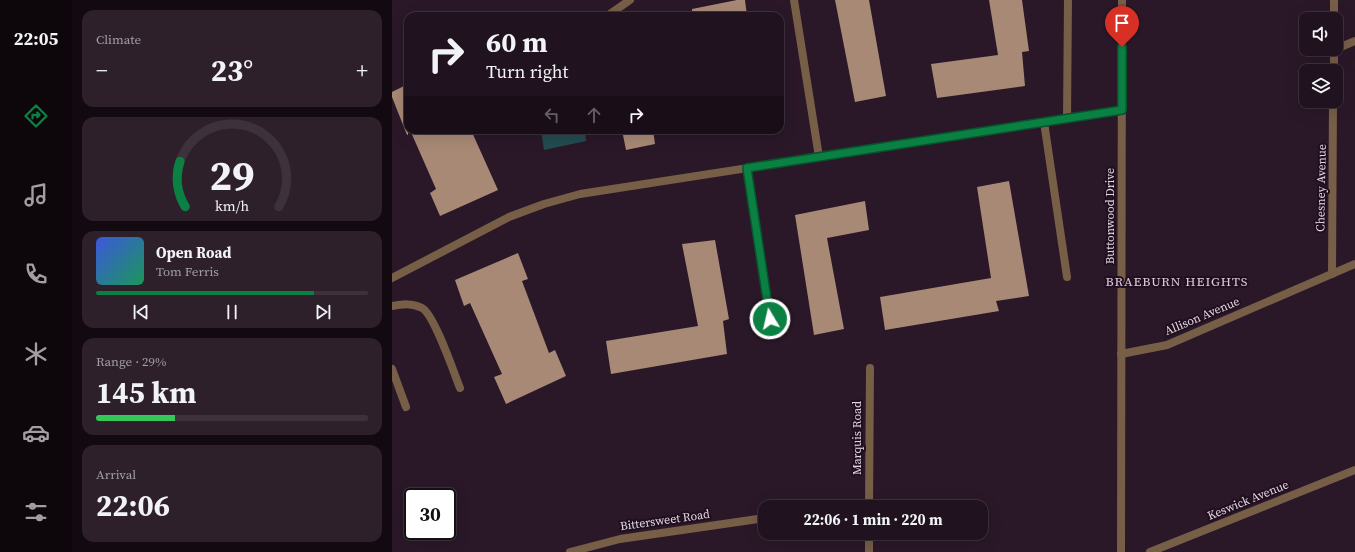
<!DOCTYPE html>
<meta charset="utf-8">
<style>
body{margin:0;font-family:"Source Serif 4",serif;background:#2d202b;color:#f1f3f6;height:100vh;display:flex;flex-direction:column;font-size:15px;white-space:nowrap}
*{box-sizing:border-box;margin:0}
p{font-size:13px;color:#a29ea4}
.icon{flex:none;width:22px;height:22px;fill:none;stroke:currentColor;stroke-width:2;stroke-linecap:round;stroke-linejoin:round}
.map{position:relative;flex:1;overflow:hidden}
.panel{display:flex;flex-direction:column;gap:10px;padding:10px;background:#120a10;width:320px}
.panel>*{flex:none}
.hud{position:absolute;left:12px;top:12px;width:380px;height:122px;border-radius:12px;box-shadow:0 4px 16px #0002,0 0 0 1px #3d323c;background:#20121e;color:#f1f3f6;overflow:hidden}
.controls{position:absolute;left:907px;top:12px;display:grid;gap:8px}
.controls a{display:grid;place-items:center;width:44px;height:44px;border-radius:8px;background:#20121e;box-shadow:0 4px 16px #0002,0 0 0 1px #3d323c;font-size:20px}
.speed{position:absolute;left:12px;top:488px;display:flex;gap:8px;font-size:20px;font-weight:700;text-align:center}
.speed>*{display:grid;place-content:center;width:52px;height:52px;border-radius:50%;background:#20121e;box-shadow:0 4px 16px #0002,0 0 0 1px #3d323c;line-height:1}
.speed .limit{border:2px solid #111;border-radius:6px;background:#fff;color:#111}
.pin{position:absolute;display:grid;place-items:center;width:34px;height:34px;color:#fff;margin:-41px -17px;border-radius:50% 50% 50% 0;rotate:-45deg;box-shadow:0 0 4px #0007}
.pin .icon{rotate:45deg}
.me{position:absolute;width:44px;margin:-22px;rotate:351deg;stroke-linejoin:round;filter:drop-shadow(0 0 3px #0008)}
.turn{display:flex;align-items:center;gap:14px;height:84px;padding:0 16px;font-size:18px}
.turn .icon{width:52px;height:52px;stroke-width:2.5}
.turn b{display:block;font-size:28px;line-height:34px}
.lanes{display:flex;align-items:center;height:38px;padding:0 16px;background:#0003;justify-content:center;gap:20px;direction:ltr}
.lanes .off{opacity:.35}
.big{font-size:30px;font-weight:700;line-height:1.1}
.panel .widget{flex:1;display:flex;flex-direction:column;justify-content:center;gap:6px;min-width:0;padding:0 14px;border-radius:12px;background:#2d202b}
.panel .dial{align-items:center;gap:0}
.dial svg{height:104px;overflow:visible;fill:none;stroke:#3d323c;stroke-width:7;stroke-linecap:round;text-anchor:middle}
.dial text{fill:#f1f3f6;stroke:none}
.song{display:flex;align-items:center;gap:12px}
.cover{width:48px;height:48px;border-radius:6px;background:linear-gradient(135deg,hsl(230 70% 55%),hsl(150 70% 35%))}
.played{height:4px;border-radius:2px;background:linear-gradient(90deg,#0b8043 80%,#3d323c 80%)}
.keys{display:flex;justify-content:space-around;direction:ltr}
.heat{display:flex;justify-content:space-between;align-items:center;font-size:22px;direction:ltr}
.charge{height:6px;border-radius:3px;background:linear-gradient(90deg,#34c759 29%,#3d323c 0)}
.trip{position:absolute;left:366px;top:500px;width:230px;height:40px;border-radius:12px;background:#20121e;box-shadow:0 4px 16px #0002,0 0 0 1px #3d323c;font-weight:700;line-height:40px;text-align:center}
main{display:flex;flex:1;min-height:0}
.menu{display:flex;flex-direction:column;width:72px;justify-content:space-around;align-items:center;background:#0d070c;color:#a29ea4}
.menu .icon{width:28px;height:28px}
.menu .selected{color:#0b8043}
.menu b{font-size:18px;color:#f1f3f6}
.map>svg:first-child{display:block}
.water{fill:#224b50}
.building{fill:#a78975}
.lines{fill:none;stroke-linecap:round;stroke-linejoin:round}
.service{stroke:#775e47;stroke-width:8}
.minor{stroke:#775e47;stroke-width:8}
.route-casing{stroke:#07532c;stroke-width:10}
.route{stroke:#0b8043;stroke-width:7}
.labels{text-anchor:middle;stroke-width:4;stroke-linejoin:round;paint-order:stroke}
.street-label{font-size:12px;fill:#e3d6e1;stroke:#200f1e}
.neighbourhood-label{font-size:13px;letter-spacing:1px;fill:#e3cae0;stroke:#200f1e}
</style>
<main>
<nav class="menu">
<b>22:05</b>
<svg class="icon selected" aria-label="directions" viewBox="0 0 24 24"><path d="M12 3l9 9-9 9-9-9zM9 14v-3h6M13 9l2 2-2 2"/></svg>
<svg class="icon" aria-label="music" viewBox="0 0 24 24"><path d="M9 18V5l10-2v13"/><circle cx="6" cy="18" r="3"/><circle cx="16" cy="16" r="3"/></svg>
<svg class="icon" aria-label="phone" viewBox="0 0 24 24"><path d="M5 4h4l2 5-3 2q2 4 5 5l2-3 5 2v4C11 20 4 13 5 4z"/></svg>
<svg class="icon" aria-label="climate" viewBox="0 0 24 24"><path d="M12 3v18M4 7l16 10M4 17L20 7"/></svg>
<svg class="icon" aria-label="car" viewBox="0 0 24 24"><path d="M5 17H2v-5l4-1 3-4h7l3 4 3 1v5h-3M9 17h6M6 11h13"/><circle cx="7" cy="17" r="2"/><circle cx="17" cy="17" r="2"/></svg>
<svg class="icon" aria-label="filters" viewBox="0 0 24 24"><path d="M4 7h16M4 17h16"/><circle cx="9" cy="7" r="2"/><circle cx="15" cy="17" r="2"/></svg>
</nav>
<section class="panel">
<div class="widget"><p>Climate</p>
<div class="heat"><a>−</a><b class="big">23°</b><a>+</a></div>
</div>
<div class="widget dial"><svg viewBox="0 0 100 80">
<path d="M14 69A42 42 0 1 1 86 69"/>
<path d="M14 69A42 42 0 0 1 10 34" stroke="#0b8043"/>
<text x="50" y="56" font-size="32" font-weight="700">29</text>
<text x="50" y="72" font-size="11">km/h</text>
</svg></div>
<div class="widget">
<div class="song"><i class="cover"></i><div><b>Open Road</b><p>Tom Ferris</p></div></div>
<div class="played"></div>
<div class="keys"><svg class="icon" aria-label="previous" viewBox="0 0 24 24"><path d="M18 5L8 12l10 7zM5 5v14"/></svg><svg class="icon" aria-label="pause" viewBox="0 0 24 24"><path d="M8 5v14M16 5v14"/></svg><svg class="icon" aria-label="next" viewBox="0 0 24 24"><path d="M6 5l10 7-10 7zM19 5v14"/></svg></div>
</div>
<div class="widget"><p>Range · 29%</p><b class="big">145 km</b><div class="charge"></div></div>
<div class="widget"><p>Arrival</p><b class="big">22:06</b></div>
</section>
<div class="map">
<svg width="963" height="552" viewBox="0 0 963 552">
<rect width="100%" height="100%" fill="#2a1828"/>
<polygon class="water" points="149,130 193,130 194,141 152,150"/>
<g class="building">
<polygon points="345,0 353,0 355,16 300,16 300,9"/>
<polygon points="443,0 477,0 494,96 463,102"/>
<polygon points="597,0 630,0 637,51 630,52 633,86 545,98 539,64 606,55"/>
<polygon points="16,84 16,135 15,135 0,97 0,92"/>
<polygon points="18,130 79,130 106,190 48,216 38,193 44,189"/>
<polygon points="230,130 261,130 263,144 234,150"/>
<polygon points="617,181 637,296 604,301 607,311 493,330 488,297 599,278 585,187"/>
<polygon points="473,201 477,230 435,238 452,329 422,335 403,215"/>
<polygon points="323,240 337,319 331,321 335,354 219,374 214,341 306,326 290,244"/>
<polygon points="126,253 136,279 130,281 157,353 163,350 174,376 114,404 102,377 110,374 78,303 72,306 63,280"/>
</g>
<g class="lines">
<g class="service">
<polyline points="215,16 238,0"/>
<polyline points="675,118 676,0"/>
<polyline points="652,122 675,277"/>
<path d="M0,306c11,-2 20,-3 30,2 12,6 32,65 38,80"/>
<polyline points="0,369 14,407"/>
</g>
<g class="minor">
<polyline points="402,0 427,157"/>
<polyline points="942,19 942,0"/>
<polyline points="944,49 963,41"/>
<polyline points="942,71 942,49"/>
<polyline points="355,168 378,319"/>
<polyline points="940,274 941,101"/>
<polyline points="0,278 117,217 152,204 188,194 730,110"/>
<polyline points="729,354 775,345 963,264"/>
<polyline points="456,507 477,504"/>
<polyline points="477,507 478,368"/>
<polyline points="178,552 228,539 373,518"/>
<polyline points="477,552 477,533"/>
<polyline points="729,552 730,0"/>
<polyline points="758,552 963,470"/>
</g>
</g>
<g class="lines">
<g class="route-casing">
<polyline id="route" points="378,319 355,168 730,110 730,47"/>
</g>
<use href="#route" class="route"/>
</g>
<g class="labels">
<g class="street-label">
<text transform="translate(929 188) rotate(-89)" y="4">Chesney Avenue</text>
<text transform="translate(718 216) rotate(-90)" y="4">Buttonwood Drive</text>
<text transform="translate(810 316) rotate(-23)" y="4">Allison Avenue</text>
<text transform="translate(465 438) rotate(-90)" y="4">Marquis Road</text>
<text transform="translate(856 500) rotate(-22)" y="4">Keswick Avenue</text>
<text transform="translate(273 520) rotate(-8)" y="4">Bittersweet Road</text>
</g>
<g class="neighbourhood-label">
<text x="785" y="286">BRAEBURN HEIGHTS</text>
</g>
</g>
</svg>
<div class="controls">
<a><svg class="icon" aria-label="sound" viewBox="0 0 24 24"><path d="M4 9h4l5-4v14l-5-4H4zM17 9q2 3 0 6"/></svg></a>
<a><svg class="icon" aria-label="layers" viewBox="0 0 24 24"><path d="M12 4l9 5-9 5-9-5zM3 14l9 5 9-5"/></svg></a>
</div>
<div class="speed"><div class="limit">30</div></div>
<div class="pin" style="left:730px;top:47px;background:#d93025"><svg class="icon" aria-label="arrive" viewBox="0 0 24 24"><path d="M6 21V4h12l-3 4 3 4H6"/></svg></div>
<svg class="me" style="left:378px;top:319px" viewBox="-20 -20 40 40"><circle r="17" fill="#0b8043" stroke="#fff" stroke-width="3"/><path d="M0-11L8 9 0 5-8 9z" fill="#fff"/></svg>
<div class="trip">22:06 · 1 min · 220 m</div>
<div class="hud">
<div class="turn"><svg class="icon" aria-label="right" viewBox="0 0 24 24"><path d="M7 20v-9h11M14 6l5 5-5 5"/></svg><div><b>60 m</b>Turn right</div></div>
<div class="lanes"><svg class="icon off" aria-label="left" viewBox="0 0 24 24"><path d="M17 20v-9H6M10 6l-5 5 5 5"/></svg><svg class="icon off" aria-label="ahead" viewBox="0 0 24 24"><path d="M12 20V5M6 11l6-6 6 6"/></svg><svg class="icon" aria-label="right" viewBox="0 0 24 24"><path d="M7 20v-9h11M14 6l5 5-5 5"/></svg></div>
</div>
</div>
</main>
